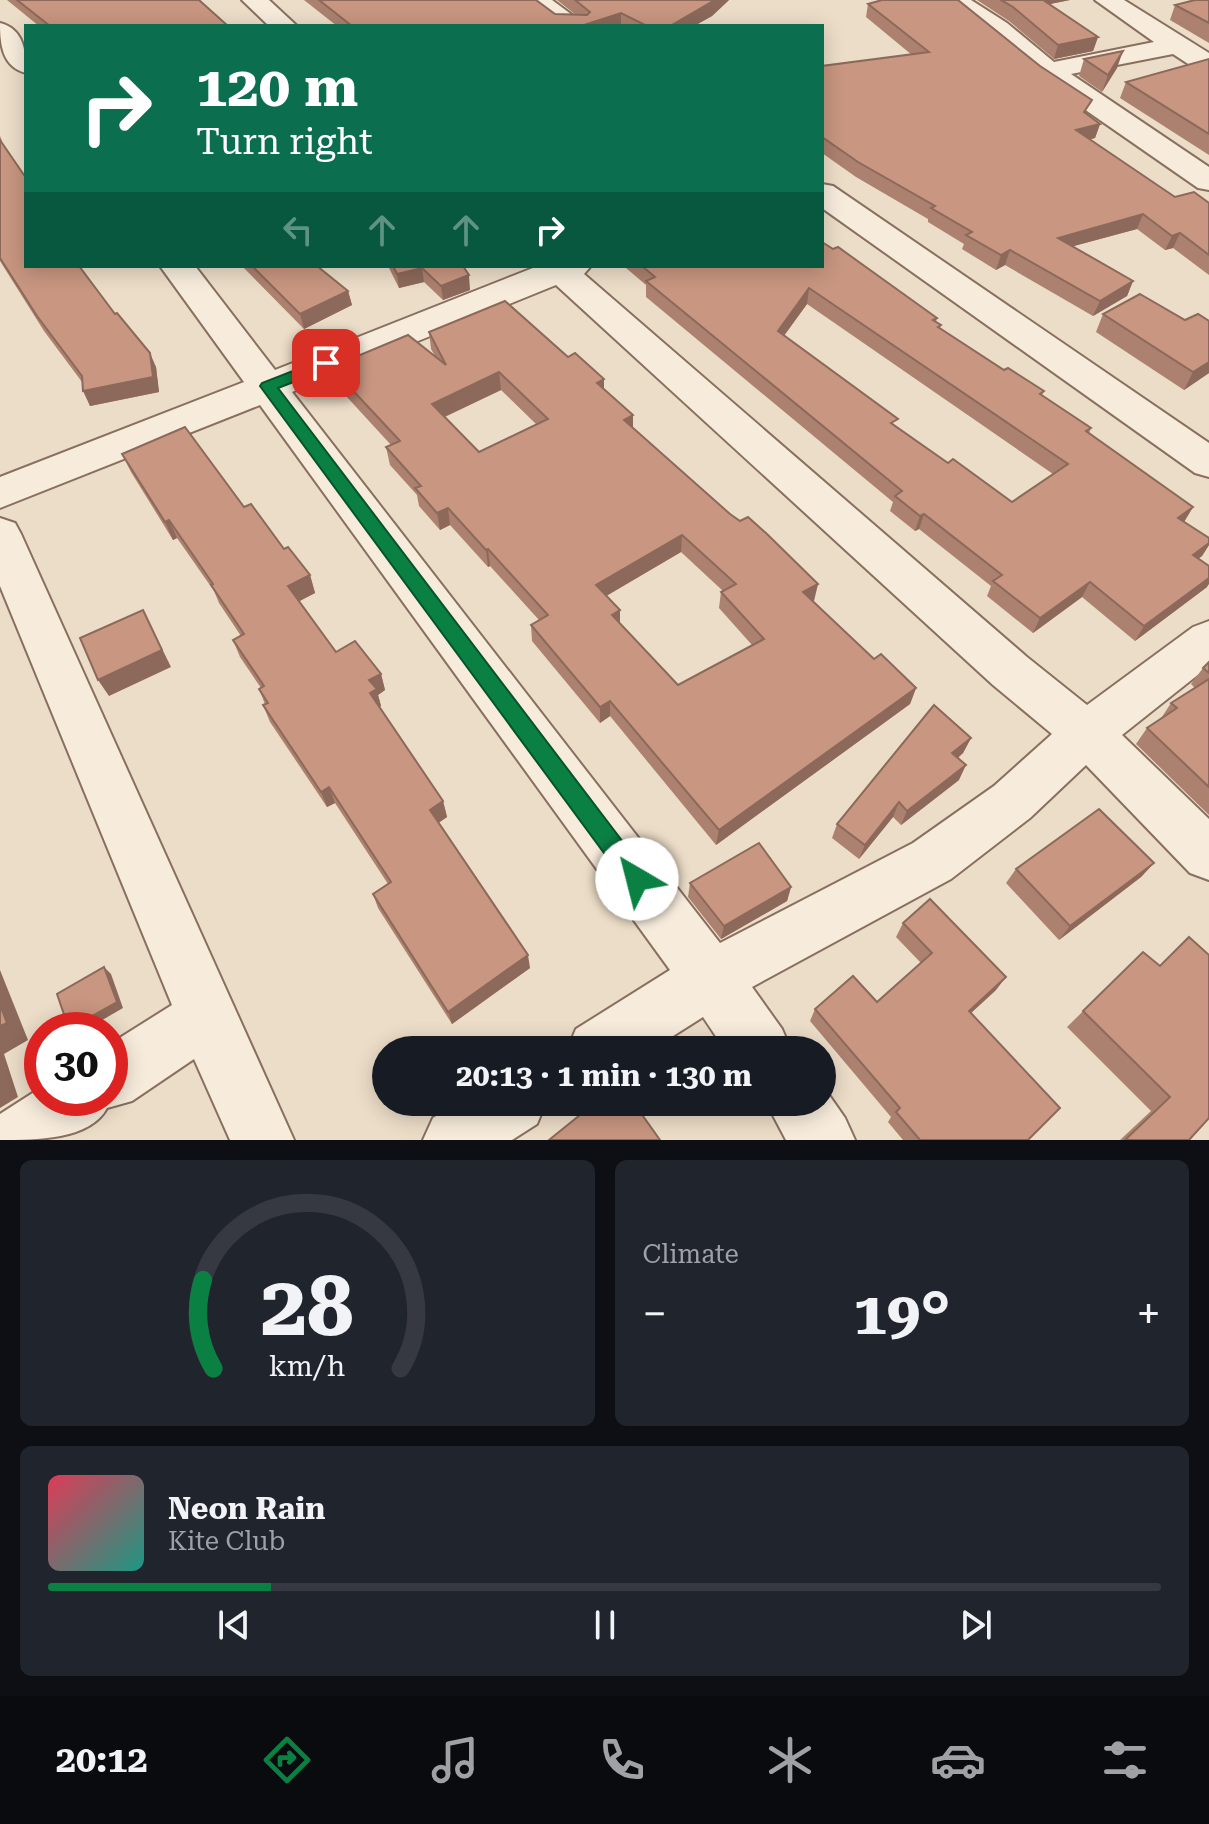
<!DOCTYPE html>
<meta charset="utf-8">
<style>
body{margin:0;font-family:"Roboto Serif",serif;background:#20242c;color:#f1f3f6;height:100vh;display:flex;flex-direction:column;font-size:30px;white-space:nowrap}
*{box-sizing:border-box;margin:0}
p{font-size:26px;color:#9ea1a6}
.icon{flex:none;width:44px;height:44px;fill:none;stroke:currentColor;stroke-width:2;stroke-linecap:round;stroke-linejoin:round}
.map{position:relative;height:1140px;overflow:hidden}
.panel{display:flex;flex-direction:column;gap:20px;padding:20px;background:#0d0f14;flex:1}
.panel>*{flex:none}
.banner{position:absolute;left:24px;top:24px;width:800px;height:244px;border-radius:0px;box-shadow:0 4px 20px #0003;background:#0b6e4f;color:#fff;overflow:hidden}
.speed{position:absolute;left:24px;top:1012px;display:flex;gap:16px;font-size:40px;font-weight:700;text-align:center}
.speed>*{display:grid;place-content:center;width:104px;height:104px;border-radius:50%;background:#171b24;box-shadow:0 4px 20px #0003;line-height:1}
.speed .limit{border:12px solid #d22;background:#fff;color:#111}
.pin{position:absolute;display:grid;place-items:center;width:68px;height:68px;color:#fff;margin:-34px;border-radius:16px;box-shadow:0 4px 12px #0006}
.me{position:absolute;width:88px;margin:-44px;rotate:323deg;stroke-linejoin:round;filter:drop-shadow(0 0 6px #0008)}
.turn{display:flex;align-items:center;gap:28px;height:168px;padding:0 40px;font-size:36px}
.turn .icon{width:104px;height:104px;stroke-width:2.5}
.turn b{display:block;font-size:56px;line-height:68px}
.lanes{display:flex;align-items:center;height:76px;padding:0 40px;background:#0003;justify-content:center;gap:40px;direction:ltr}
.lanes .off{opacity:.35}
.big{font-size:60px;font-weight:700;line-height:1.1}
.panel .card{flex:1;display:flex;flex-direction:column;justify-content:center;gap:12px;min-width:0;padding:0 28px;border-radius:12px;background:#20242c}
.panel .dial{align-items:center;gap:0}
.dial svg{height:208px;overflow:visible;fill:none;stroke:#363941;stroke-width:7;stroke-linecap:round;text-anchor:middle}
.dial text{fill:#f1f3f6;stroke:none}
.song{display:flex;align-items:center;gap:24px}
.cover{width:96px;height:96px;border-radius:12px;background:linear-gradient(135deg,hsl(350 70% 55%),hsl(170 70% 35%))}
.played{height:8px;border-radius:4px;background:linear-gradient(90deg,#0b8043 20%,#363941 20%)}
.keys{display:flex;justify-content:space-around;direction:ltr}
.heat{display:flex;justify-content:space-between;align-items:center;font-size:44px;direction:ltr}
.panel .tiles{flex:1;display:grid;gap:20px;grid-template-columns:1fr 1fr}
.card:last-child{grid-column:span 2}
.trip{position:absolute;left:372px;top:1036px;width:464px;height:80px;border-radius:40px;background:#171b24;box-shadow:0 4px 20px #0003;font-weight:700;line-height:80px;text-align:center}
.tabs{display:flex;height:128px;justify-content:space-around;align-items:center;background:#090b0e;color:#9ea1a6}
.tabs .icon{width:56px;height:56px}
.tabs .active{color:#0b8043}
.tabs b{font-size:36px;color:#f1f3f6}
.map>svg:first-child{display:block}
.lines{fill:none;stroke-linecap:round;stroke-linejoin:round}
.street-casing{stroke:#886f5e;stroke-width:4}
.street{fill:#f7ecdc;fill-rule:evenodd}
.wall{fill:#ac816f;fill-rule:evenodd}
.shaded-wall{fill:#8c695a}
.building{fill:#c89681;stroke:#8c695a;stroke-width:2;fill-rule:evenodd}
.route{fill:#0b8043;stroke:#07532c;stroke-width:2}
</style>
<div class="map">
<svg width="1209" height="1140" viewBox="0 0 1209 1140">
<rect width="100%" height="100%" fill="#ecddc8"/>
<g class="lines">
<g class="street-casing">
<g id="street">
<polygon points="242,0 269,0 297,26 269,26"/>
<polygon points="523,0 552,0 587,26 557,26"/>
<polygon points="942,0 971,0 1007,23 1054,62 1154,42 1095,0 1124,0 1209,53 1209,73 1199,71 1173,54 1071,74 1209,167 1209,190 1198,188 1038,77"/>
<path d="M0,23c24,6 26,29 26,50 -24,-6 -26,-29 -26,-50z"/>
<polygon points="822,184 833,186 1209,443 1209,477 1195,473 822,208"/>
<path d="M160,266h35l80,104 263,-104h53l-7,8 443,383 60,48 106,-78 16,-6v45l-87,69 87,84v61l-19,-7 -104,-108 -56,53 -79,61 -199,108 30,42 9,21h-66l-22,-33 -52,33h-84l9,-21 94,-59 -410,-565 -260,103v-31l244,-95zM556,285l437,400 59,49 -58,52 -81,57 -193,100 -428,-551z"/>
<path d="M0,518l15,5 6,11 273,606h-64l-36,-81 -62,42 -25,7c-17,32 -71,32 -107,32v-26l42,-27v11h68v-54l62,-39 -172,-419z"/>
<polygon points="822,1085 845,1118 855,1140 786,1140 766,1102 822,1102"/>
<polygon points="458,1102 546,1102 537,1124 512,1140 423,1140 433,1118"/>
</g>
</g>
<use href="#street" class="street"/>
</g>
<g class="wall">
<polygon points="7,0 199,0 228,26 39,26"/>
<polygon points="304,0 536,0 555,14 576,15 557,0 729,0 712,16 694,26 337,26"/>
<polygon points="977,0 1070,0 1049,4 1098,37 1093,51 1054,59 1009,21"/>
<polygon points="1209,0 1209,43 1170,20 1175,5"/>
<polygon points="868,4 1087,114 1100,124 1095,138 1090,139 1175,197 1209,203 1209,275 1173,248 1165,250 1137,229 1073,246 1133,281 1127,296 1093,316 1005,265 996,270 962,249 964,244 928,222 928,219 856,177 822,153 822,66 912,55 866,17"/>
<polygon points="1084,59 1117,68 1102,92 1079,76"/>
<polygon points="1209,59 1209,155 1120,98 1126,82"/>
<polygon points="0,136 2,141 1,141 26,266 81,266 79,267 156,367 159,392 90,406 82,382 44,331 0,261"/>
<polygon points="242,266 317,266 348,291 352,305 304,329"/>
<polygon points="388,266 463,266 470,290 443,300 424,282 399,288"/>
<path d="M626,266h196l115,52 -1,4 5,3 -1,3 64,42 40,21 -2,4 49,33 -2,5 104,74 -9,15 25,16v7l-7,11 -4,3 9,28 -72,54 -53,-44 -49,36 -46,-37 4,-10 -72,-57 -4,2 -25,-20 3,-9 -247,-205v-12l-20,-17zM807,304l246,170 -41,28 -64,-39 -52,-37 -112,-91z"/>
<polygon points="1103,314 1209,321 1209,373 1184,390 1096,332"/>
<path d="M429,332l175,58 29,38 97,86 88,70 -5,17 61,58 42,29 -6,16 -194,141 -106,-129 -10,7 -68,-82 -1,-16 8,-5 -49,-54 -2,1 -38,-42 -10,5 -21,-24 -2,-11 -27,-30 -4,-18 5,-2 -56,-61 -4,-17 104,-11 -4,-7zM501,390l35,34 -57,28 -34,-35zM681,552l42,39 -2,1 -2,16 33,37 -74,40 -58,-61 -14,-28z"/>
<polygon points="122,454 244,507 310,575 315,593 299,601 336,652 381,674 385,690 378,695 381,706 379,707 443,801 447,817 438,823 530,968 452,1024 378,908 373,894 388,884 335,803 327,807 270,722 263,705 265,704 259,689 261,688 240,657 233,640 241,636 219,603 214,591 177,538 173,540 131,472"/>
<polygon points="1209,662 1209,815 1136,744 1147,728 1160,720 1171,703 1195,688 1191,684 1203,668"/>
<polygon points="971,738 963,753 958,758 959,780 901,825 893,817 859,859 832,838 837,824"/>
<polygon points="1154,863 1141,877 1059,940 1006,883 1016,869"/>
<polygon points="690,883 791,887 787,901 721,939 688,897"/>
<polygon points="903,923 996,990 971,1013 1028,1140 903,1140 888,1122 891,1117 810,1021 815,1009 877,1002 921,963 896,937"/>
<polygon points="1143,952 1189,1140 1120,1140 1151,1111 1067,1027"/>
</g>
<g class="shaded-wall">
<polygon points="715,0 729,0 712,16 694,26 670,26"/>
<polygon points="1033,0 1070,0 1031,8"/>
<polygon points="621,13 621,26 581,26"/>
<polygon points="1098,37 1093,51 1054,59 1058,45"/>
<polygon points="1123,51 1117,68 1102,92 1108,75"/>
<polygon points="1100,124 1095,138 1071,144 1076,130"/>
<polygon points="1143,214 1137,229 1052,252 1058,238"/>
<polygon points="1180,233 1173,248 1165,250 1172,236"/>
<polygon points="1010,250 1005,265 996,270 1001,255"/>
<polygon points="422,268 424,282 399,288 397,274"/>
<polygon points="469,275 470,290 443,300 441,286"/>
<polygon points="1133,281 1127,296 1093,316 1100,301"/>
<polygon points="809,288 807,304 776,347 778,331"/>
<polygon points="348,291 352,305 304,329 300,314"/>
<polygon points="150,353 156,367 159,392 90,406 83,391"/>
<polygon points="1209,362 1209,373 1184,390 1193,372"/>
<polygon points="499,372 501,390 435,421 432,404"/>
<polygon points="604,379 604,397 597,383"/>
<polygon points="633,415 633,432 624,420"/>
<polygon points="1193,507 1184,522 1178,518"/>
<polygon points="448,508 450,525 440,530 437,513"/>
<polygon points="924,514 919,529 915,531 920,516"/>
<polygon points="169,520 177,538 173,540 165,522"/>
<polygon points="682,535 681,552 596,602 596,585"/>
<polygon points="1209,543 1209,545 1202,556 1183,570 1193,555"/>
<polygon points="488,549 490,566 488,567 486,550"/>
<polygon points="310,575 315,593 294,604 288,586"/>
<polygon points="1209,578 1209,584 1207,587 1135,641 1144,626"/>
<polygon points="1090,582 1082,597 1033,633 1040,618"/>
<polygon points="818,584 814,601 800,609 803,592"/>
<polygon points="143,610 171,667 109,696 98,680"/>
<polygon points="620,610 620,627 612,615"/>
<polygon points="381,674 385,690 378,695 381,706 375,710 370,693 369,680"/>
<polygon points="916,688 910,704 716,845 719,830"/>
<polygon points="610,701 610,716 600,723 600,707"/>
<polygon points="971,738 963,753 945,768 952,753"/>
<polygon points="966,765 959,780 901,825 907,811"/>
<polygon points="329,787 335,803 327,807 321,792"/>
<polygon points="443,801 447,817 434,826 430,810"/>
<polygon points="899,802 893,817 859,859 865,845"/>
<polygon points="1154,863 1141,877 1059,940 1070,926"/>
<polygon points="791,887 787,901 721,939 724,926"/>
<polygon points="528,955 530,968 452,1024 448,1012"/>
<polygon points="104,967 111,974 123,1008 85,1030 70,1030 69,1029"/>
<polygon points="0,970 28,1040 4,1054 18,1097 0,1108"/>
<polygon points="1006,977 996,990 960,1023 969,1011"/>
</g>
<g class="building">
<polygon points="17,0 199,0 228,26 50,26"/>
<polygon points="319,0 536,0 555,14 587,15 590,12 575,0 715,0 670,26 647,26 621,13 581,26 352,26"/>
<polygon points="882,0 958,0 1040,66 1092,100 1084,112 1100,124 1076,130 1175,197 1194,192 1209,203 1209,255 1180,233 1172,236 1143,214 1058,238 1133,281 1100,301 1010,250 1001,255 966,235 972,232 931,208 935,206 858,162 822,137 822,66 929,52 868,4"/>
<polygon points="1001,0 1043,0 1098,37 1058,45 1013,7"/>
<polygon points="1195,0 1209,0 1209,23 1175,5"/>
<polygon points="1123,51 1108,75 1084,59"/>
<polygon points="1209,59 1209,134 1126,82"/>
<polygon points="0,140 26,178 26,266 79,266 115,314 117,313 150,353 153,377 83,391 82,376 37,316 0,258"/>
<path d="M822,242l11,7 5,-2 99,71 -4,2 8,5 -3,2 66,43 4,-2 36,23 -4,3 51,34 -5,3 107,76 -15,11 31,20v5l-16,12 16,11v12l-65,48 -54,-44 -50,36 -47,-37 9,-6 -78,-61 -4,2 -25,-20 7,-5 -256,-210 9,-4 -13,-11h180zM809,288l259,176 -56,38 -59,-43 -5,4 -57,-40 7,-4 -120,-88z"/>
<polygon points="252,266 317,266 348,291 300,314"/>
<polygon points="393,266 463,266 469,275 441,286 422,268 397,274"/>
<polygon points="1140,294 1185,320 1198,314 1209,321 1209,362 1193,372 1103,314"/>
<path d="M505,301l63,56 7,-4 29,26 -7,4 36,32 -9,5 106,94 10,7 8,-4 19,17 51,50 -15,8 71,67 7,-5 35,34 -197,142 -109,-129 -10,6 -69,-82 17,-10 -60,-66 -2,1 -38,-42 -11,5 -22,-25 6,-2 -35,-39 14,-6 -69,-74 77,-32 38,30 -17,-33zM499,372l49,47 -69,33 -47,-48zM682,535l54,49 -15,8 43,47 -86,46 -66,-70 8,-5 -24,-25z"/>
<polygon points="185,427 244,507 251,504 284,549 288,547 310,575 288,586 336,652 355,641 381,674 369,680 377,689 370,693 443,801 430,810 528,955 448,1012 373,894 391,882 329,787 321,792 263,705 268,703 259,689 264,686 233,640 244,634 211,585 213,584 169,520 165,522 122,454"/>
<polygon points="143,610 162,650 98,680 80,638"/>
<polygon points="1209,662 1209,673 1203,668"/>
<polygon points="1209,679 1209,787 1147,728 1177,708 1171,703"/>
<polygon points="934,705 971,738 952,753 966,765 907,811 899,802 865,845 837,824"/>
<polygon points="1099,809 1154,863 1070,926 1016,869"/>
<polygon points="759,843 791,887 724,926 690,883"/>
<polygon points="930,899 1006,977 969,1011 1060,1108 1028,1140 920,1140 896,1112 900,1108 815,1009 853,976 877,1002 932,953 903,923"/>
<polygon points="1189,937 1209,955 1209,1118 1189,1140 1125,1140 1170,1097 1083,1011 1143,952 1160,966"/>
<polygon points="104,967 117,1002 69,1029 57,994"/>
<polygon points="0,1005 7,1023 0,1026"/>
<polygon points="596,1102 633,1102 660,1140 549,1140"/>
</g>
<polygon class="route" points="326,358 332,360 332,367 278,388 645,871 648,879 645,887 637,890 629,887 260,386 262,383"/>
</svg>
<div class="speed"><div class="limit">30</div></div>
<div class="pin" style="left:326px;top:363px;background:#d93025"><svg class="icon" aria-label="arrive" viewBox="0 0 24 24"><path d="M6 21V4h12l-3 4 3 4H6"/></svg></div>
<svg class="me" style="left:637px;top:879px" viewBox="-20 -20 40 40"><circle r="19" fill="#fff"/><path d="M0-13L10 11 0 6-10 11z" fill="#0b8043"/></svg>
<div class="trip">20:13 · 1 min · 130 m</div>
<div class="banner">
<div class="turn"><svg class="icon" aria-label="right" viewBox="0 0 24 24"><path d="M7 20v-9h11M14 6l5 5-5 5"/></svg><div><b>120 m</b>Turn right</div></div>
<div class="lanes"><svg class="icon off" aria-label="left" viewBox="0 0 24 24"><path d="M17 20v-9H6M10 6l-5 5 5 5"/></svg><svg class="icon off" aria-label="ahead" viewBox="0 0 24 24"><path d="M12 20V5M6 11l6-6 6 6"/></svg><svg class="icon off" aria-label="ahead" viewBox="0 0 24 24"><path d="M12 20V5M6 11l6-6 6 6"/></svg><svg class="icon" aria-label="right" viewBox="0 0 24 24"><path d="M7 20v-9h11M14 6l5 5-5 5"/></svg></div>
</div>
</div>
<section class="panel">
<div class="tiles">
<div class="card dial"><svg viewBox="0 0 100 80">
<path d="M14 69A42 42 0 1 1 86 69"/>
<path d="M14 69A42 42 0 0 1 10 35" stroke="#0b8043"/>
<text x="50" y="56" font-size="32" font-weight="700">28</text>
<text x="50" y="72" font-size="11">km/h</text>
</svg></div>
<div class="card"><p>Climate</p>
<div class="heat"><a>−</a><b class="big">19°</b><a>+</a></div>
</div>
<div class="card">
<div class="song"><i class="cover"></i><div><b>Neon Rain</b><p>Kite Club</p></div></div>
<div class="played"></div>
<div class="keys"><svg class="icon" aria-label="previous" viewBox="0 0 24 24"><path d="M18 5L8 12l10 7zM5 5v14"/></svg><svg class="icon" aria-label="pause" viewBox="0 0 24 24"><path d="M8 5v14M16 5v14"/></svg><svg class="icon" aria-label="next" viewBox="0 0 24 24"><path d="M6 5l10 7-10 7zM19 5v14"/></svg></div>
</div>
</div>
</section>
<nav class="tabs">
<b>20:12</b>
<svg class="icon active" aria-label="directions" viewBox="0 0 24 24"><path d="M12 3l9 9-9 9-9-9zM9 14v-3h6M13 9l2 2-2 2"/></svg>
<svg class="icon" aria-label="music" viewBox="0 0 24 24"><path d="M9 18V5l10-2v13"/><circle cx="6" cy="18" r="3"/><circle cx="16" cy="16" r="3"/></svg>
<svg class="icon" aria-label="phone" viewBox="0 0 24 24"><path d="M5 4h4l2 5-3 2q2 4 5 5l2-3 5 2v4C11 20 4 13 5 4z"/></svg>
<svg class="icon" aria-label="climate" viewBox="0 0 24 24"><path d="M12 3v18M4 7l16 10M4 17L20 7"/></svg>
<svg class="icon" aria-label="car" viewBox="0 0 24 24"><path d="M5 17H2v-5l4-1 3-4h7l3 4 3 1v5h-3M9 17h6M6 11h13"/><circle cx="7" cy="17" r="2"/><circle cx="17" cy="17" r="2"/></svg>
<svg class="icon" aria-label="filters" viewBox="0 0 24 24"><path d="M4 7h16M4 17h16"/><circle cx="9" cy="7" r="2"/><circle cx="15" cy="17" r="2"/></svg>
</nav>
